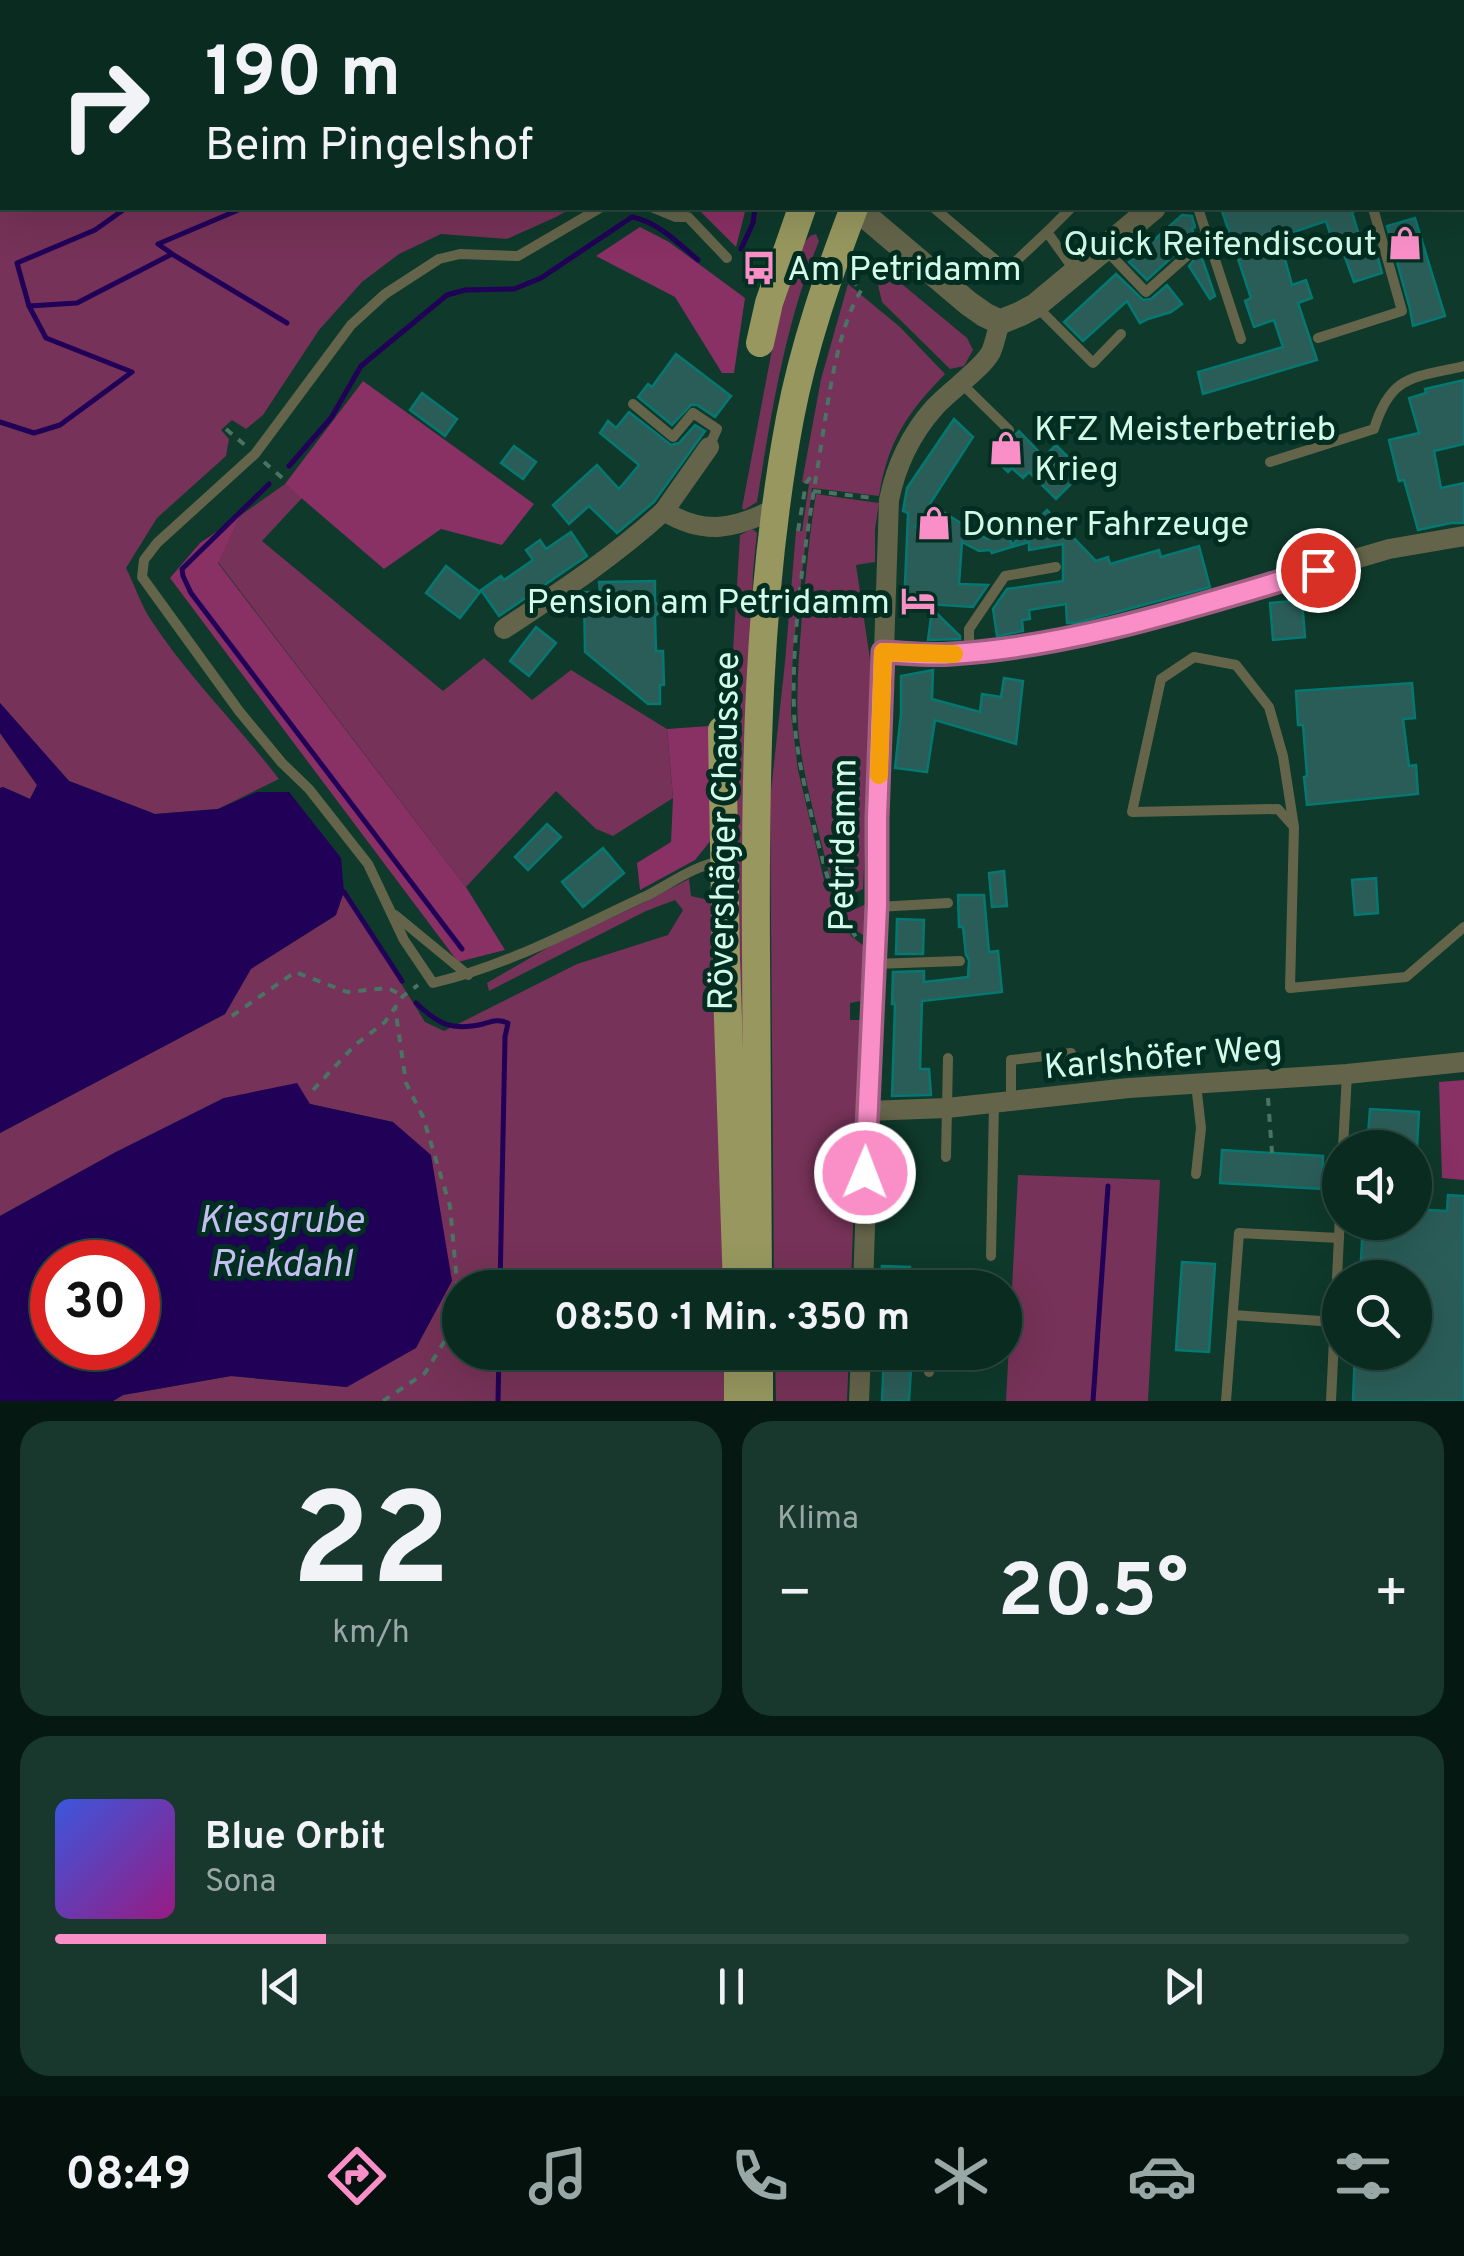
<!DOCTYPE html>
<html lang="de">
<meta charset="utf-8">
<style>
body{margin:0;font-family:Overpass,sans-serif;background:#18372d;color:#f1f3f6;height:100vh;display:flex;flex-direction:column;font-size:38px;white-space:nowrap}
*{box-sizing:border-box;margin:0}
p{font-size:32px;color:#99a7a5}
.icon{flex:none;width:55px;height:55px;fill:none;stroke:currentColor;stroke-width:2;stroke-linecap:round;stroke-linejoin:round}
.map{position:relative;height:1401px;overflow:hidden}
.details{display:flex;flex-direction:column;gap:20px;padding:20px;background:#061812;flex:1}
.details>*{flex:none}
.guide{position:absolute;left:0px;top:0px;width:1465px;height:210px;box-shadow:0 10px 40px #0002,0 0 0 2px #2a473e;background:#0a2b20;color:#f1f3f6;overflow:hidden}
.tools{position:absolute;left:1322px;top:1130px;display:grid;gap:20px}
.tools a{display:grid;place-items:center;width:110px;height:110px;border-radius:50%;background:#0a2b20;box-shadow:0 10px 40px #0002,0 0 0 2px #2a473e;font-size:50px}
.speed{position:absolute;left:30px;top:1240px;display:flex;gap:20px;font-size:50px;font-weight:700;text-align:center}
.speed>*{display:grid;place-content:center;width:130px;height:130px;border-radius:50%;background:#0a2b20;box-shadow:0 10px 40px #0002,0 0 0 2px #2a473e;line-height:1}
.speed .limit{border:15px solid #d22;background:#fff;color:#111}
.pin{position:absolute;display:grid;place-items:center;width:85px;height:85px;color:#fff;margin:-42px;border:5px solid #fff;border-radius:50%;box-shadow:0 2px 10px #0007}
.me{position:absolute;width:110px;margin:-55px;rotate:1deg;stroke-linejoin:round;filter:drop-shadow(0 0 8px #0008)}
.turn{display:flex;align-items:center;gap:35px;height:210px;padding:0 40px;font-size:45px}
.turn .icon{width:130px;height:130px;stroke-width:2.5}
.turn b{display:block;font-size:70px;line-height:85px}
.big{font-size:75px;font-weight:700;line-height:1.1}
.details .card{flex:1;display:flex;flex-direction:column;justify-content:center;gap:15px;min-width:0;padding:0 35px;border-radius:30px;background:#18372d}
.details .dial{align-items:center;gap:0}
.dial b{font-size:130px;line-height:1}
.song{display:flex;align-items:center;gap:30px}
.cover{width:120px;height:120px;border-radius:15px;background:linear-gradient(135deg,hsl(230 70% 55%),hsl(310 70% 35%))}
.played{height:10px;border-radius:5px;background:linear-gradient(90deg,#fa8fc8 20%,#2a473e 20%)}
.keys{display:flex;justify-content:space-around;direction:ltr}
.heat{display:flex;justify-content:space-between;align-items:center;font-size:55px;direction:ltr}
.details .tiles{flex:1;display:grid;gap:20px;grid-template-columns:1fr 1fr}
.card:last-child{grid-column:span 2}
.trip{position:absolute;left:442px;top:1270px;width:580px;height:100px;border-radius:50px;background:#0a2b20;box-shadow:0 10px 40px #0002,0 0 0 2px #2a473e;font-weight:700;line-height:100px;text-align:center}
.tabs{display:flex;height:160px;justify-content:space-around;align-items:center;background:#04110d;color:#99a7a5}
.tabs .icon{width:70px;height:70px}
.tabs .active{color:#fa8fc8}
.tabs b{font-size:45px;color:#f1f3f6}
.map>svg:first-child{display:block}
.green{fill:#763258}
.forest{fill:#893064}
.water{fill:#210058;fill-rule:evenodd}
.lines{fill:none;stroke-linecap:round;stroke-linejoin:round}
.stream{stroke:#210058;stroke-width:5}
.building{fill:#2b5d58;stroke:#047871;stroke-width:2.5}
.path{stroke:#4a7364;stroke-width:4;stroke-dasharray:8 8;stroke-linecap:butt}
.service{stroke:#64644a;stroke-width:10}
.minor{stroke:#64644a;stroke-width:20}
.tertiary{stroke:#64644a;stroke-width:25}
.secondary{stroke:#818156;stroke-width:28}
.primary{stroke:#97975f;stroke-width:28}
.route-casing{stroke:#a25d82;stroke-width:25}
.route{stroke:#fa8fc8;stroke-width:18}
.slow{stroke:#f59e0b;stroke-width:18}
.labels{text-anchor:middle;stroke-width:10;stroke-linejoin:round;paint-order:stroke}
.poi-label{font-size:35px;fill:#d4faea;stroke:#012e21;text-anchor:start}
.street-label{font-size:35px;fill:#d4faea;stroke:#012e21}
.water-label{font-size:38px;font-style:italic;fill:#c3c0ef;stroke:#012e21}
</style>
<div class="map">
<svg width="1464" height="1401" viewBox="0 0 1464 1401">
<rect width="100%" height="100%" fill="#0e392b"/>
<g class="green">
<path d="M0,0h534l3,2h-535v206h570l-16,9 -49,22 -66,-5 -42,20 -37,28 -43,48 -56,85 -17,14 -14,-9 -11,10 8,9 -3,17 -69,62 -31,50c8,16 14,34 23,49 38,59 88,107 130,162l-61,30 -63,5 -86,-33 -69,-78z"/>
<path d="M816,234l3,7c-34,83 -48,173 -62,261l-13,8 -2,-2 35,-185 27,-80 6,-7z"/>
<polygon points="880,273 897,280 967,338 973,350 964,366 950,369 882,302 878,285"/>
<path d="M848,284l52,43 45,47c-38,39 -57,67 -66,122l-67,-8 -19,162 -2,63 7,57 26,110 27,56 13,10 -4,55 -10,2v17h10l-9,267 -77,1 -4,-488 15,-138 11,-131h6l7,-47 -7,-2 19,-103z"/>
<polygon points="285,484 302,498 262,541 443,691 484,658 532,700 571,670 667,729 673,798 613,836 596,829 556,791 466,887 218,562 241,515"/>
<path d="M816,494l63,9 -4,26v33l-19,3 14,94 1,68 -8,162 -21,10 7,13 17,-8 -1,32c-22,-10 -35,-56 -40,-79 -10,-39 -21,-79 -26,-119 -4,-41 0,-82 3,-122 4,-41 7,-81 14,-122z"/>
<polygon points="750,530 754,530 757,533 753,573 747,749 745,1287 732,731 733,651 740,535"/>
<polygon points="0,733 37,785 30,799 3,787 0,788"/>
<polygon points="689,879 691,896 713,901 727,1287 460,1288 460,1352 729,1353 730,1401 113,1401 123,1395 231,1376 347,1387 393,1122 310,1104 224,1098 116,1152 0,1216 0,1133 225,1014 250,969 335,916 344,892 425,1022 444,1031 577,964 668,935 683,910 675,900 646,911 489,991 487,983 554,944 639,905"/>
<polygon points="1018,1175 1160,1180 1148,1401 1006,1401"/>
<polygon points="775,1353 849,1353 847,1401 776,1401"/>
</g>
<g class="forest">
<polygon points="0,0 288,0 287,2 2,2 2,195 0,196"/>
<polygon points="697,208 746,208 736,247"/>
<polygon points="640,227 669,242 745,298 734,373 722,373 675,297 596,256"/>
<polygon points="363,381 534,504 502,545 441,529 384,569 285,484"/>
<polygon points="241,515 218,563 466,887 505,950 458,962 170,578 200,543"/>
<polygon points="709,726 712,839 695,860 640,890 637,863 671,842 673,798 667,729"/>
<polygon points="1464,1080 1464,1180 1442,1178 1439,1082"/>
</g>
<g class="water">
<polygon points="0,703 69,781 155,814 218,809 257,792 289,792 341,858 344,892 336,915 251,969 225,1014 0,1133 0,788 3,787 30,799 37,785 0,733"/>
<path d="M297,1083l13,21 83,18 38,33 21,126 -36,67 -69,39 -116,-11 -108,19 -10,6h-113v-185l116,-64 108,-54zM52,1262h86v86h-86z"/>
</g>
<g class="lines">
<g class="stream">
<polyline points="255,0 264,2"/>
<polyline points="757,0 759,2"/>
<polyline points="375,2 377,0"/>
<polyline points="741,249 753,223 755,208"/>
<polyline points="171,253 158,244 243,208"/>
<polyline points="29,306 77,303 172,254 287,323"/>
<polyline points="0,422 34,433 60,425 132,372 46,338 29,306 17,263 95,230 126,208"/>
<path d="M289,466l42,-48 30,-52 86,-71 18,-5 49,-1 27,-11 91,-61c26,5 46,26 66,43"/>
<polyline points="269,484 182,569 183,576 191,593 462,949"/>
<polyline points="344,892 402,981"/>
<path d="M416,1003c23,22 36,28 67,21 10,-3 15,-5 25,-1l-3,14 -5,251"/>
<polyline points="498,1401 499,1352"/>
<polyline points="1093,1401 1108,1186"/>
</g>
</g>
<g class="building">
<polygon points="1221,208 1357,208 1358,210 1352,212 1359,235 1371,232 1382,273 1354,282 1342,249 1336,252 1326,221 1279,237 1292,285 1306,280 1312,298 1298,303 1317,360 1203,394 1198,372 1283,347 1274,320 1254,327 1245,301 1251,298"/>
<polygon points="1182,215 1192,216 1195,227 1192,229 1215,296 1210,299 1189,266 1197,256 1197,251 1193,246 1183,247 1147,280 1129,262"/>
<polygon points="1415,218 1445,316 1413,326 1410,309 1387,226"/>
<polygon points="1116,274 1143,300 1151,299 1167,285 1182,304 1171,312 1148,319 1140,323 1127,301 1083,341 1064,322"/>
<polygon points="676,354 731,396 715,417 697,405 691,405 672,425 638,397 648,384 652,387"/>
<polygon points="1464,380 1464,444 1434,451 1441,488 1464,483 1464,523 1451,523 1418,530 1404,480 1399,481 1389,440 1419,433 1409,398 1426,393 1425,389"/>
<polygon points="422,393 457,419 445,436 410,410"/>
<polygon points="629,412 671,445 679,443 695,425 705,431 654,502 617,533 589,506 569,524 553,505 597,465 619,489 639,465 600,433 608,421 616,428"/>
<polygon points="954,419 973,437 915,527 923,533 943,512 987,539 1008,533 1012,545 1047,510 1096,561 1108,557 1110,564 1159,550 1161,557 1199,546 1210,587 1076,623 1067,623 1066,604 1029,610 1030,619 1022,620 1023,631 997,636 993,609 1007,589 1063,581 1063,544 1029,550 1029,542 992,553 990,550 979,551 962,542 959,584 988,585 973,607 927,604 960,636 960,639 928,640 932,610 904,609 908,513 903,511 907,488"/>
<polygon points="1019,431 1044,457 1056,445 1070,459 1059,469 1072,483 1056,499 1029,472 1023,478 1012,468 1008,472 994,458"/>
<polygon points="514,446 536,462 523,479 501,463"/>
<polygon points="571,532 587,556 499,616 481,590 501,576 504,580 533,560 526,550 540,540 546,549"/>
<polygon points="446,566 480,592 460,618 426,593"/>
<polygon points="655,581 655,602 662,610 655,616 656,651 663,651 664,685 660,685 660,704 648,704 585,652 584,592 600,592 599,582"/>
<polygon points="1302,600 1305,637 1273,640 1270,603"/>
<polygon points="536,627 556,643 529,676 510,661"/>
<polygon points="933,670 932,699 980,712 982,694 1001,697 1004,678 1023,681 1016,744 935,720 927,772 895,768 901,714 901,676"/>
<polygon points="1412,683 1415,718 1403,719 1409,766 1416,765 1418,794 1307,805 1304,777 1307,776 1303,725 1298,725 1296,691"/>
<polygon points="547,824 561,837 528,870 515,857"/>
<polygon points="603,848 624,873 583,907 562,882"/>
<polygon points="1004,871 1007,906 992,907 989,873"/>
<polygon points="1376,878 1378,913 1355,915 1352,880"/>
<polygon points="958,895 984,895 989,952 998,951 1002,992 922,1001 920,1069 929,1069 931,1095 892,1096 895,1004 892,1004 893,972 924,971 924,982 968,977 969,960 966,955 963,927 959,927"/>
<polygon points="897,919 924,920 923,954 896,954"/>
<polygon points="1370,1109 1419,1112 1417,1148 1367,1148"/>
<polygon points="1222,1150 1323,1156 1322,1189 1220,1183"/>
<polygon points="1448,1195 1464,1196 1464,1401 1353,1401 1355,1352 1415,1352 1415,1278 1360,1278 1363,1222 1415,1222 1415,1209 1447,1211"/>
<polygon points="1182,1262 1215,1264 1209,1352 1176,1350"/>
<polygon points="882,1266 910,1267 910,1272 969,1276 969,1288 881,1288"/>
<polygon points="884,1352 912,1352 909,1401 882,1401"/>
</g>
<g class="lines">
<g class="path">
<path d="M851,280l11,9c-26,41 -34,115 -42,163 -13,82 -29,175 -26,258 1,41 12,81 21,121 10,38 18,74 41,106"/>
<polyline points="226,429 246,446"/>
<polyline points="264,462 287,482"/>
<polyline points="813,491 873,498"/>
<polyline points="798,531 806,483 812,475 817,474"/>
<polyline points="232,1016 295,972 347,992 388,988 403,996"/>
<polyline points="313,1090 355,1045 385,1022 403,996 418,985"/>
<polyline points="1268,1098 1272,1153"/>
<polyline points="383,1401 425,1373 460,1316 450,1206 423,1117 406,1083 395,1007"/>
</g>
<g class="service">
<polyline points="1162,0 1163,2"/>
<polyline points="1257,0 1258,2"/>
<polyline points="1409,0 1410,2"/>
<path d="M600,208l-82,48 -58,-2 -21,5 -54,35 -34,31 -96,129 -98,89 -13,17 -2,17 97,134 43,52 27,26 59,75 36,76 29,43c74,-17 143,-55 213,-87 24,-12 49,-31 76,-35"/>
<polyline points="654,208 676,217 688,217 727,258"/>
<polyline points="934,208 998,262 1012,265 1047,232 1075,271"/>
<polyline points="1198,208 1241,339"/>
<polyline points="1047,232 1071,208"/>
<polyline points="1104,248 1146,292 1189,254"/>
<polyline points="1036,306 1093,363 1121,334"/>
<polyline points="1318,338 1402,311 1373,208"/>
<polyline points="961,383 1009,430"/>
<polyline points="633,404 673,437 693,413 717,429 709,447"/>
<path d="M1270,462l104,-33c17,-55 39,-51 90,-63"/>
<polyline points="969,651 969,629 1005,576 1056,567"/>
<polyline points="1294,827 1278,809 1132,812 1161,679 1194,657 1236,665 1269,707 1283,756 1294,827 1290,988 1406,977 1464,927"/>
<polyline points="877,907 948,903"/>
<polyline points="395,915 468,975"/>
<polyline points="874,964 960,961"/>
<polyline points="1196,1084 1201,1128 1196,1174"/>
<polyline points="1011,1100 1011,1060 1071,1053"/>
<polyline points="1343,1148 1347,1074"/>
<polyline points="946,1157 948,1058"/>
<polyline points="991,1256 994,1103"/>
<polyline points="1233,1315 1335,1322"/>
<polyline points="929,1372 930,1352"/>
<polyline points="1226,1401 1239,1233 1339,1238"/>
<polyline points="1331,1401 1340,1216"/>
</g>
<g class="minor">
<polyline points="664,511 709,447"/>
<path d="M504,629c56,-37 111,-73 160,-118 40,25 72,18 112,-3"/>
<polyline points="883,652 948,654 995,650 1075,637 1209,602 1389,549 1464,536"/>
<polyline points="867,1111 947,1108 1129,1088 1347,1074 1464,1062"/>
<path d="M863,1288l26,-788c7,-34 22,-66 45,-92 14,-16 48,-39 57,-56 4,-9 6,-21 9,-30"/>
<polyline points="859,1401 861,1352"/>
</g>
<g class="tertiary">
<polyline points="1462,82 1464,81"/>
<polyline points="856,208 968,303 985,315 1000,322 1020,314 1035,306 1153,208"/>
</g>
<polyline class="secondary" points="587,0 591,2"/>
<g class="primary">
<polyline points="915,2 917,0"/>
<polyline points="977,2 979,0"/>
<polyline points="760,343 769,303 802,208"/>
<polyline points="722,730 726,960 737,1288"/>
<path d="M758,1288c-1,-112 -1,-223 -2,-334 -1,-179 1,-360 34,-536 14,-73 38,-142 64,-210"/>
<polyline points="759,1352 759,1401"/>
<polyline points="738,1401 738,1352"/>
</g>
</g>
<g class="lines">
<g class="route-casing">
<path id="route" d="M865,1173l12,-267v-88l6,-166c23,1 46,4 69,2 125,-8 246,-49 366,-84"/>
</g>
<use href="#route" class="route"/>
<polyline class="slow" points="879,775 883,652 954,654"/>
</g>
<defs>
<g id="shop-bare" transform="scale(2.7)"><path d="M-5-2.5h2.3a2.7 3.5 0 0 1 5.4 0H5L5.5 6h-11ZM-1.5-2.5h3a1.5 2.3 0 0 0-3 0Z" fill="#fa8fc8" stroke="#012e21" stroke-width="2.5" paint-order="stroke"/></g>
<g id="bus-bare" transform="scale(2.7)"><path d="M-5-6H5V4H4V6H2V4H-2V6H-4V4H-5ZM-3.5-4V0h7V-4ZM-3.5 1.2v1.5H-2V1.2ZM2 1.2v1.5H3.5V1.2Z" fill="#fa8fc8" stroke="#012e21" stroke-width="2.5" paint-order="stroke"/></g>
<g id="hotel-bare" transform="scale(2.7)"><path d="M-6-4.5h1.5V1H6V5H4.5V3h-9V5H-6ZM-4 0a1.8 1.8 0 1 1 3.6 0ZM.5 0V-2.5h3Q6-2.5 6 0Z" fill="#fa8fc8" stroke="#012e21" stroke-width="2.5" paint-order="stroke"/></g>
</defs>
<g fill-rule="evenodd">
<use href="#shop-bare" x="1405" y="243"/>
<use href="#bus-bare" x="759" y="268"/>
<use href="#shop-bare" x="1006" y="448"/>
<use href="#shop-bare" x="934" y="523"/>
<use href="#hotel-bare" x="918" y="601"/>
</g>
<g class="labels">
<g class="poi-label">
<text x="1377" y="255" text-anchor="end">Quick Reifendiscout</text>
<text x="787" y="280">Am Petridamm</text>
<text x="1034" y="440">KFZ Meisterbetrieb<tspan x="1034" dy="40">Krieg</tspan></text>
<text x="962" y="535">Donner Fahrzeuge</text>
<text x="890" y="613" text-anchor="end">Pension am Petridamm</text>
</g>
<g class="street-label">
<text transform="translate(723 831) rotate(-89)" y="12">Rövershäger Chaussee</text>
<text transform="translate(842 845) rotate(-89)" y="12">Petridamm</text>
<text transform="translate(1163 1056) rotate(-5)" y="12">Karlshöfer Weg</text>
</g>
<g class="water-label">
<text x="281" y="1232">Kiesgrube<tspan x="281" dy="44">Riekdahl</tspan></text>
</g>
</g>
</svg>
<div class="tools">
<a><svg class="icon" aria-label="sound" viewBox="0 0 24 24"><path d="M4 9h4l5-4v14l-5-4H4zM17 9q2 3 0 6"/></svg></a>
<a><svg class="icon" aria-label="search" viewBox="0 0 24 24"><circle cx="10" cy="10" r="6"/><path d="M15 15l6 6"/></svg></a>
</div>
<div class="speed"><div class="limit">30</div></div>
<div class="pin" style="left:1318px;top:570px;background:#d93025"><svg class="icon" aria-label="arrive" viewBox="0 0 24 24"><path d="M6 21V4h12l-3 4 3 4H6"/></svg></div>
<svg class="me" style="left:865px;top:1173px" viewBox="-20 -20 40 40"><circle r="17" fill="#fa8fc8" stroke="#fff" stroke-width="3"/><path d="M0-11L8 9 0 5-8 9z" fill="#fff"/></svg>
<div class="trip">08:50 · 1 Min. · 350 m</div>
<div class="guide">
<div class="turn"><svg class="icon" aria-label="right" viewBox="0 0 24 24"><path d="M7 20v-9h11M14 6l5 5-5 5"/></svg><div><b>190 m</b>Beim Pingelshof</div></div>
</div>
</div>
<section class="details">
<div class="tiles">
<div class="card dial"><b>22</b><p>km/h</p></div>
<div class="card"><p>Klima</p>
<div class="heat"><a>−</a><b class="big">20.5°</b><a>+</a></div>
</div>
<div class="card">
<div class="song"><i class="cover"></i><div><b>Blue Orbit</b><p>Sona</p></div></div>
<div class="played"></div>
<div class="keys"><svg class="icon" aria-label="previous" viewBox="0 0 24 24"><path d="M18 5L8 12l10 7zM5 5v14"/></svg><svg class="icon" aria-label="pause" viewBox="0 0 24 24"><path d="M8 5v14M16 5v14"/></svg><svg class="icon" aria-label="next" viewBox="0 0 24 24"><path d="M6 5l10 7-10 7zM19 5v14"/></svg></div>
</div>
</div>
</section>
<nav class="tabs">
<b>08:49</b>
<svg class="icon active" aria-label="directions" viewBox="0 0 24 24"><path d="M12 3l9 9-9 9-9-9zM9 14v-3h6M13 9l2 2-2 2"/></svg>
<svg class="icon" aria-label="music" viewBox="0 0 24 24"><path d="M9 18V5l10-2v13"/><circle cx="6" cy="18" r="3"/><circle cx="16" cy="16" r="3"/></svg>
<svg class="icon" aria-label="phone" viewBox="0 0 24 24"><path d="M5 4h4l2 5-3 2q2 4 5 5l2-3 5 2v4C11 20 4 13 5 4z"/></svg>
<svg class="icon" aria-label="climate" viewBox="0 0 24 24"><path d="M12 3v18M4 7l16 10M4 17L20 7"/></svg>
<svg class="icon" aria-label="car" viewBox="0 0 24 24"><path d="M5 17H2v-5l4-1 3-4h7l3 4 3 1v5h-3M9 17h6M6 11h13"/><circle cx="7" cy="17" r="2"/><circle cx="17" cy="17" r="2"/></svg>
<svg class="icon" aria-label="filters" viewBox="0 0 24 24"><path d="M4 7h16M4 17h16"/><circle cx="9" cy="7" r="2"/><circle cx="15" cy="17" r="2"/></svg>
</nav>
